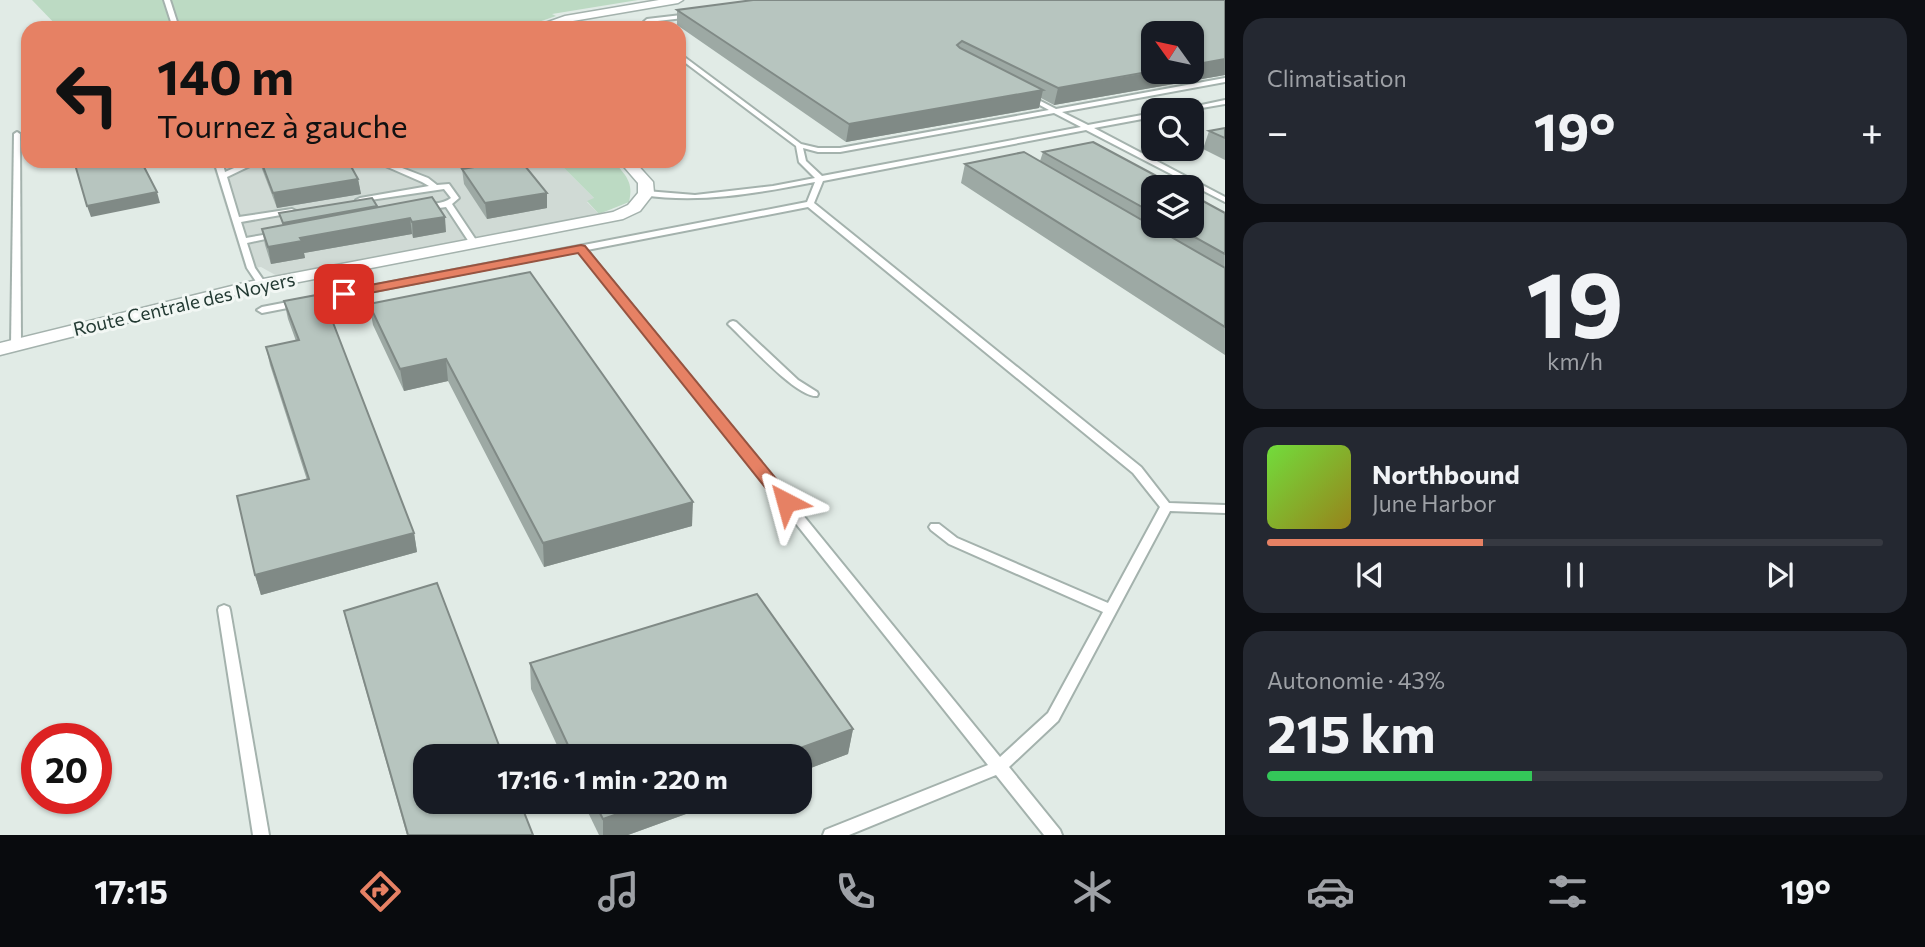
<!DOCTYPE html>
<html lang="fr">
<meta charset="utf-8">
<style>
body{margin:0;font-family:Commissioner,sans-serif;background:#242831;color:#f1f3f6;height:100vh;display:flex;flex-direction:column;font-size:26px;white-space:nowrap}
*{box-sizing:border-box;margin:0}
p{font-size:23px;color:#9ea1a6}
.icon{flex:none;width:38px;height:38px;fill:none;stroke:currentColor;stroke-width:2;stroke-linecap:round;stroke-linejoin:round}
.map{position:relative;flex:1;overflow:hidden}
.drawer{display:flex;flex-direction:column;gap:18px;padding:18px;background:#0d0f14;width:700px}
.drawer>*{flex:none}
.banner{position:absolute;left:21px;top:21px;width:665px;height:147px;border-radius:21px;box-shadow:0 2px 5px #0004;background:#e68164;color:#111;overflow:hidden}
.needle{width:46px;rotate:303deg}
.fabs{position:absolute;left:1141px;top:21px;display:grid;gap:14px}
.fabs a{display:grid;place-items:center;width:63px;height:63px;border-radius:14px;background:#171b24;box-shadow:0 2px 5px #0004;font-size:35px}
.speed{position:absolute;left:21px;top:723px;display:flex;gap:14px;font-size:35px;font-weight:700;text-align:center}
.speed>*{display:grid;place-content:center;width:91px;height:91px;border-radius:50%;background:#171b24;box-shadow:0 2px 5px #0004;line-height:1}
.speed .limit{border:10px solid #d22;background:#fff;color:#111}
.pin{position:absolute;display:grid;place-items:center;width:60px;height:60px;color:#fff;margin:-30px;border-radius:14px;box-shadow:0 4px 10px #0006}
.me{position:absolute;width:77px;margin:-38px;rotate:321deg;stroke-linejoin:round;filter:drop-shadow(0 0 5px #0008)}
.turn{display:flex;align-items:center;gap:24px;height:147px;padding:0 21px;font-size:32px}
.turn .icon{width:91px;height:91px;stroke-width:2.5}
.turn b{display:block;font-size:49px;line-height:60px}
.big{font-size:52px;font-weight:700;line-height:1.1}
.drawer .widget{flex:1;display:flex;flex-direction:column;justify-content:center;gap:10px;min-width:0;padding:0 24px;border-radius:21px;background:#242831}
.drawer .dial{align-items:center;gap:0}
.dial b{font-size:91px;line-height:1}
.song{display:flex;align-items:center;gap:21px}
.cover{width:84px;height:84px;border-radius:10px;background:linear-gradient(135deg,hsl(100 70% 55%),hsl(50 70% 35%))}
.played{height:7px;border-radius:4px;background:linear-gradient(90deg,#e68164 35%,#363941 35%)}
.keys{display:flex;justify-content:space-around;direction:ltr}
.heat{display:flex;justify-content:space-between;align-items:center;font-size:38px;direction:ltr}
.charge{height:10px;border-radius:5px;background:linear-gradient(90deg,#34c759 43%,#363941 0)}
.trip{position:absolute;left:413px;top:744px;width:399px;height:70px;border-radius:21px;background:#171b24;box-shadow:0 2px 5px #0004;font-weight:700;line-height:70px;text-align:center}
.tabs{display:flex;height:112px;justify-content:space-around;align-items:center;background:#090b0e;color:#9ea1a6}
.tabs .icon{width:49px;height:49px}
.tabs .selected{color:#e68164}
.tabs b{font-size:32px;color:#f1f3f6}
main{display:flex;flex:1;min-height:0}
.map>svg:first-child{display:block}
.built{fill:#d0dad5}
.green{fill:#bcdac3}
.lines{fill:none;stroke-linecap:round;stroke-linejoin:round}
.lane-casing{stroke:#a4b2ad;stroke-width:4}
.street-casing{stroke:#a4b2ad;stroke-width:3}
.lane{fill:#fff;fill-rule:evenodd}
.street{fill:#fff;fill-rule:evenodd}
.wall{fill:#9da9a4}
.shaded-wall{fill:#808a86}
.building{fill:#b7c5bf;stroke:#808a86;stroke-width:2}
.route{fill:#e68164;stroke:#965441;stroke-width:2}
.labels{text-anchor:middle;stroke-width:6;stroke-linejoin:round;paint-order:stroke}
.street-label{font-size:19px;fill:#233a33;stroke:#f2f7f4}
</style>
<main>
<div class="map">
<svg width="1225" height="835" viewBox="0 0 1225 835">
<rect width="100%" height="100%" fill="#e1ebe6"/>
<polygon class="built" points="226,161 557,161 595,199 587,202 599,214 279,277 261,267 245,269 213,166 227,164"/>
<g class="green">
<polygon points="32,0 638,0 552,14 556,16 521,28 59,28"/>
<path d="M557,161h56c13,14 21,22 16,41l-30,12 -12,-13 7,-3z"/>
</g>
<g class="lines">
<g class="lane-casing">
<g id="lane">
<polygon points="164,0 170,0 179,28 173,28"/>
<polygon points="690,14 692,17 649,22 645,28 638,27 647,19"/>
<path d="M679,53l122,91 17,4h22l209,-38 -24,-13v-2l2,-1 29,15 169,-31v4l-163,30 26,13 65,-12v4l-59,11 131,69v5l-139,-72 -263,51 -9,22 327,264 28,36 56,2v8l-55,-2 -112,210 -49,46 51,63 2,5h-18l-48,-60 -147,60h-26l2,-5 163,-65 -409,-514 -317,62 -5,-3 5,-3 545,-105 8,-20c-57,11 -115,22 -172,13l-1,-2 4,-2 49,4 78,-9 42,-8 -16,-16 -3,-16 -117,-88zM1054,113l27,14 -259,49 -16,-15 -3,-13 15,4h22zM808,207l325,266 27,34 -52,96 -151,-65 -18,-14h-8l-2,3 2,3 18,14 154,68 -55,101 -48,44 -413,-507z"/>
<polygon points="1225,100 1225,104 1190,110 1178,110"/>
<polygon points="17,132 20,134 21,345 16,348 11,345 14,134"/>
<polygon points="214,161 222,161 225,172 250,161 260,161 227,177 239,217 292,209 296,211 292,213 241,222 246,238 275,233 279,235 275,237 247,243 255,268 266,284 265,286 259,286 247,268"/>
<path d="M374,161h10l44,17 9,7 12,-1 10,14 -7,6 26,39 -1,2h-6l-25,-38 -21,3 -4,-2c9,-6 21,-3 30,-10l-7,-9 -87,13 -1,-2 4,-2 69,-12 -7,-4z"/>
<path d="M733,321l3,1 62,58 19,12 1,2 -1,2c-20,2 -71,-55 -87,-70l-2,-2 2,-2z"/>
<polygon points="224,605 229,607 230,610 269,835 253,835 218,610 219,607"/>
</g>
</g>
<g class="street-casing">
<g id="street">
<polygon points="659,0 683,0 678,3 567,22 548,28 531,28 565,16"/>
<polygon points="619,161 634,161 653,182 654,193 640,211 623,219 248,292 0,355 0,343 248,282 613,212 628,205 638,193 638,183"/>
</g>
</g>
<use href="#lane" class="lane"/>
<use href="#street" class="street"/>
</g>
<g class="wall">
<polygon points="1225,0 1225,75 1054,105 1041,98 1039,108 846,142 677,25 677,10"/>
<polygon points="1225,128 1225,160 1203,149 1209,131"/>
<polygon points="1043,152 1153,187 1153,226 1192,226 1225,213 1225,355 961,183 965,164 1040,161"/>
<polygon points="260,161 348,161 358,179 361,194 277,208 262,169"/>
<polygon points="462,169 547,208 487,219 464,184"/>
<polygon points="377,207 446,232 413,238 412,234 304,253 305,258 271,264 265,245 262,229 283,225 279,213"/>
<polygon points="284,301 414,533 417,552 261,595 255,575 307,480 270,365 266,347 296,341 288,319"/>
<polygon points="369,304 692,526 544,567 448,381 404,391 373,325"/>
<polygon points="344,611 533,835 407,835 347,624"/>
<polygon points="530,663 853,729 848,754 800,772 800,756 562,756 531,689"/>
<polygon points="583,802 719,802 628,835 599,835"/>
</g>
<g class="shaded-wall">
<polygon points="1225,59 1225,75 1054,105 1058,88 1153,72 1192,72 1192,65"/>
<polygon points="1043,90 1039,108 846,142 849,124"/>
<polygon points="358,179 361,194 277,208 273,193"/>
<polygon points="157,192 160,203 91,217 87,206"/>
<polygon points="547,193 547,208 487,219 485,203"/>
<polygon points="377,206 284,228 283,223"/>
<polygon points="445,217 446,232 413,238 412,222"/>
<polygon points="410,218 412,234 304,253 305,258 271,264 268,247 300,238"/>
<polygon points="446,359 448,381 404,391 400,369"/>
<polygon points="693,502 692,526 544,567 543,543"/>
<polygon points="414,533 417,552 261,595 255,575"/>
<polygon points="853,729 848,754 800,772 800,756 778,756"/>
<polygon points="652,802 719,802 628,835 603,835 603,819"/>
</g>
<g class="building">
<polygon points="753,0 1225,0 1225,59 1192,65 1192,33 1153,33 1153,71 1058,88 962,41 957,45 960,48 1043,90 849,124 677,10"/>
<polygon points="1225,128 1225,138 1209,131"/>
<polygon points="1093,142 1177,187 1153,187 1153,213 1043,152"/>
<polygon points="1024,152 1225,268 1225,327 965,164"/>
<polygon points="74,161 141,161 157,192 87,206"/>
<polygon points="261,161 348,161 358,179 273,193"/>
<polygon points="511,161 521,161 547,193 485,203 462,169"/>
<polygon points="1192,195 1225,213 1225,254 1175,226 1192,226"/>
<polygon points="432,197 445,217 412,222 410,218 300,238 302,241 268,247 262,229"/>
<polygon points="372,198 377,206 283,223 279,213"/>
<polygon points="530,272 693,502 543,543 446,359 400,369 369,304"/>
<polygon points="322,294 414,533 255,575 237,496 309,479 266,347 299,340 284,301"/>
<polygon points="437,583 503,756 425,756 425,802 520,802 533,835 408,835 344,611"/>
<polygon points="757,594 853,729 778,756 573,756 530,663"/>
<polygon points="594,802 652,802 603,819"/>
</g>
<polygon class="route" points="581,245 585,246 792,498 795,502 792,506 780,506 578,253 344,298 337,294 344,290"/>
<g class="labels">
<g class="street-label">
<text transform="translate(184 304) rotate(-13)" y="7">Route Centrale des Noyers</text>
</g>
</g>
</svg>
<div class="fabs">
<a><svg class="needle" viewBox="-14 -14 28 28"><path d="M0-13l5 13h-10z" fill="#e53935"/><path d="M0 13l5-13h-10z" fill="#9ea1a6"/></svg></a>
<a><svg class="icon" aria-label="search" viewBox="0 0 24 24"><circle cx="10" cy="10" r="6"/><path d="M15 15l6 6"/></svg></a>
<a><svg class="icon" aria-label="layers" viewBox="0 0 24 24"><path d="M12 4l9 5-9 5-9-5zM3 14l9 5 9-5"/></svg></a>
</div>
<div class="speed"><div class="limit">20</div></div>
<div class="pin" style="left:344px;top:294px;background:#d93025"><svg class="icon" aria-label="arrive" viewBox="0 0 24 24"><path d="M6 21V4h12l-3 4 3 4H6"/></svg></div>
<svg class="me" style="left:786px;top:502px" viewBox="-20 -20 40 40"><path d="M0-17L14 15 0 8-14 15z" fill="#e68164" stroke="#fff" stroke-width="4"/></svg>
<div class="trip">17:16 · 1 min · 220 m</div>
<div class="banner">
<div class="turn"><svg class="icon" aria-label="left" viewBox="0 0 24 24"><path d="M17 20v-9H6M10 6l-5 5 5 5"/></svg><div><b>140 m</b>Tournez à gauche</div></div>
</div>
</div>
<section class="drawer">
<div class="widget"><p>Climatisation</p>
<div class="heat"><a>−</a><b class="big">19°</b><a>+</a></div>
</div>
<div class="widget dial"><b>19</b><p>km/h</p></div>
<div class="widget">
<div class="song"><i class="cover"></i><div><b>Northbound</b><p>June Harbor</p></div></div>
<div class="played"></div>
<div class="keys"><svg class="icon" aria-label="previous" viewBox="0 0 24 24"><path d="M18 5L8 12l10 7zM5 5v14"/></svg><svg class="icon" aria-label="pause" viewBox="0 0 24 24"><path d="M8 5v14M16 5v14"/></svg><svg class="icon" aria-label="next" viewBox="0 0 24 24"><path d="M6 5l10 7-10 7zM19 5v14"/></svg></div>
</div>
<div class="widget"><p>Autonomie · 43%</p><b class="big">215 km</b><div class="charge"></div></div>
</section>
</main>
<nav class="tabs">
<b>17:15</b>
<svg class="icon selected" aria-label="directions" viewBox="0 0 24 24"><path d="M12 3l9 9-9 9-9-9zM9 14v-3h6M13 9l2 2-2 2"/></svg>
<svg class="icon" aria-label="music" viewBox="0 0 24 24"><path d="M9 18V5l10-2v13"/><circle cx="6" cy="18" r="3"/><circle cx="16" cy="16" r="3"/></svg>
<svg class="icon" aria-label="phone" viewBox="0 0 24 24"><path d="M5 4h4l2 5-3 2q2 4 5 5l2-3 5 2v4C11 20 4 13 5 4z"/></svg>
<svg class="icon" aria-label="climate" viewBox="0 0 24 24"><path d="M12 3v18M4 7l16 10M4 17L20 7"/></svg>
<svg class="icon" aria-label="car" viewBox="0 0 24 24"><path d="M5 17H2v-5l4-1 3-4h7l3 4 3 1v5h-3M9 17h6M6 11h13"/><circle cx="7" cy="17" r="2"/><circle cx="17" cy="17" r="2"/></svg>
<svg class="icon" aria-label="filters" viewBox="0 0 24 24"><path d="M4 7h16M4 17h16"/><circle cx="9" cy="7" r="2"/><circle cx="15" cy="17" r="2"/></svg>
<b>19°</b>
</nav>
